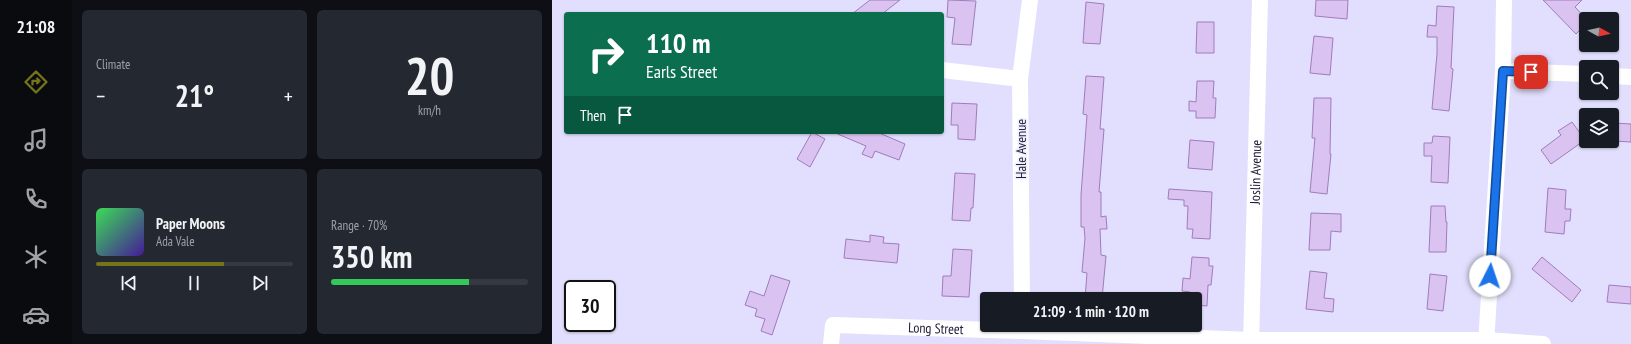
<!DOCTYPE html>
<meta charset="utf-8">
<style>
body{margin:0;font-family:"PT Sans Narrow",sans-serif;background:#242831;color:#f1f3f6;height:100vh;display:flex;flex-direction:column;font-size:15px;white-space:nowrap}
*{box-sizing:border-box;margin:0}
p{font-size:13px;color:#9ea1a6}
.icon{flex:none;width:22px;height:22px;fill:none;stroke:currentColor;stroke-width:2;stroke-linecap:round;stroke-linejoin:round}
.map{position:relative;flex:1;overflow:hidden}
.panel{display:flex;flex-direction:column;gap:10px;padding:10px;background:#0d0f14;width:480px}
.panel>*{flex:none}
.guide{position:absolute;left:12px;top:12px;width:380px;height:122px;border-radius:4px;box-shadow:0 1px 3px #0004;background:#0b6e4f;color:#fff;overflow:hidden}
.needle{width:26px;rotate:98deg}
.tools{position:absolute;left:1027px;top:12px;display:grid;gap:8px}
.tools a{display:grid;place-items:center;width:40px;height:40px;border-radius:4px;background:#171b24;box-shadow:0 1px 3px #0004;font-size:20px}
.speed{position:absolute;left:12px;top:280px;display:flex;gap:8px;font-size:20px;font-weight:700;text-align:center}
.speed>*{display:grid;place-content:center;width:52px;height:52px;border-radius:50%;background:#171b24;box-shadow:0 1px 3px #0004;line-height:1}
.speed .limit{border:2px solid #111;border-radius:6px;background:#fff;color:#111}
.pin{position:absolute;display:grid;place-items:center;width:34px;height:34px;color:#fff;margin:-17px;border-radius:8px;box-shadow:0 2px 6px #0006}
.me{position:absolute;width:44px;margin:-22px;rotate:4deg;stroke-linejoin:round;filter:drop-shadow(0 0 3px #0008)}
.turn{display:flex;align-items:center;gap:14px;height:84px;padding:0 16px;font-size:18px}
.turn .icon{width:52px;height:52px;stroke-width:2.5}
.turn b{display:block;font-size:28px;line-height:34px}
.then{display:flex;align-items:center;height:38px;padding:0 16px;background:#0003;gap:8px;font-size:15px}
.big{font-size:30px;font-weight:800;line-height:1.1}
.panel .tile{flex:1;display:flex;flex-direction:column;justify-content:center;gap:6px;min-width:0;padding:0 14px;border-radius:6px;background:#242831}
.panel .dial{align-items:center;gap:0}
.dial b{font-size:52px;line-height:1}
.song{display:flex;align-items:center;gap:12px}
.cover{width:48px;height:48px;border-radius:6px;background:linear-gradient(135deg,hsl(130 70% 55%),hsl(260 70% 35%))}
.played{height:4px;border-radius:2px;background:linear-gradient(90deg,#757418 65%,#363941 65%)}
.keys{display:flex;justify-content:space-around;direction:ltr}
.heat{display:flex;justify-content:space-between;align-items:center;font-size:22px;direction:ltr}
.charge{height:6px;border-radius:3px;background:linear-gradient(90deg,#34c759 70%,#363941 0)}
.panel .tiles{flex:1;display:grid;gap:10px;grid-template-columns:repeat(2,1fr)}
.trip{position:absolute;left:428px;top:292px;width:222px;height:40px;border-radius:4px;background:#171b24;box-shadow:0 1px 3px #0004;font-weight:800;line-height:40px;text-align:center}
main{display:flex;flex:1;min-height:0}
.tabs{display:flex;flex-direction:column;width:72px;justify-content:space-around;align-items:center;background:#090b0e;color:#9ea1a6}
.tabs .icon{width:28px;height:28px}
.tabs .selected{color:#757418}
.tabs b{font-size:18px;color:#f1f3f6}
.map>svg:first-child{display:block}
.building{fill:#dbc3f1;stroke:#9f7cbd}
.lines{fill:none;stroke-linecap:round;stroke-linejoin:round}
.street{stroke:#fff;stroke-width:16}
.route-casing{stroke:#114b97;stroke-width:10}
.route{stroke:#1a73e8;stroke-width:7}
.labels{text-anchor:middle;stroke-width:3;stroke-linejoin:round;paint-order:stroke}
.street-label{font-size:14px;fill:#23203b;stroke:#efeefd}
</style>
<main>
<nav class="tabs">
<b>21:08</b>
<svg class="icon selected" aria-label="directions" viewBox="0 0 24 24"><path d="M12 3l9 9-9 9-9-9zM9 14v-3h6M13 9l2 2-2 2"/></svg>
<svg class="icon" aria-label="music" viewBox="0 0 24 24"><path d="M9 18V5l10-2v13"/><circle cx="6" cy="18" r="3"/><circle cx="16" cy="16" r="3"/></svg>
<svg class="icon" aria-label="phone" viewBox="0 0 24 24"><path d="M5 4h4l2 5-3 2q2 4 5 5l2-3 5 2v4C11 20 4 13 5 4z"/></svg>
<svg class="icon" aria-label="climate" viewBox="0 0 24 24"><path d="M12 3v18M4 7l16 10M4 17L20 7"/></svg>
<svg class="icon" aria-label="car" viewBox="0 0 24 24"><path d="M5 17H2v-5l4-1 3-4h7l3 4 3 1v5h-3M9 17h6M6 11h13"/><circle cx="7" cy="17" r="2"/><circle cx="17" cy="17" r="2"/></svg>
</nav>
<section class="panel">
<div class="tiles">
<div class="tile"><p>Climate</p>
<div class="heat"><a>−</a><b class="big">21°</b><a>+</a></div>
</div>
<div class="tile dial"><b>20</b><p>km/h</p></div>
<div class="tile">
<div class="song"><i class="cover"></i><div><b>Paper Moons</b><p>Ada Vale</p></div></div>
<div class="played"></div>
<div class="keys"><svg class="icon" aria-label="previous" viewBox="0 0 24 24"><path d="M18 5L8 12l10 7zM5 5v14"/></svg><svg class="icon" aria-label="pause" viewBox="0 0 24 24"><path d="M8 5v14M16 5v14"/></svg><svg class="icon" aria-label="next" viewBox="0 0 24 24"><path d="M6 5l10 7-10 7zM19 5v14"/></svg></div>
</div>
<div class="tile"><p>Range · 70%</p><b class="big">350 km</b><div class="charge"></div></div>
</div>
</section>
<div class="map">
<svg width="1079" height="344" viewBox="0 0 1079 344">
<rect width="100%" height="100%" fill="#e1dffd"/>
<g class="building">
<polygon points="318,0 348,0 330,14 300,14"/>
<polygon points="396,0 424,1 419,45 400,44 403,18 395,17"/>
<polygon points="764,0 796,0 795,19 763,16"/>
<polygon points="991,0 1030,0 1023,7 1034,19 1034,24 1024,34"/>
<polygon points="534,2 552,4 548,44 531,43"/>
<polygon points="885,6 902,7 899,68 901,69 897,111 880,109 885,54 885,37 875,37 876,25 884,26"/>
<polygon points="645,22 662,22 662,53 644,53"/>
<polygon points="762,36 781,38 778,75 758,73"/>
<polygon points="534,76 552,77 548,129 552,129 547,192 549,192 549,217 554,216 555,229 548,229 549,255 554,256 550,299 533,299 535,273 530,272 533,238 532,227 529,227 529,195 535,115 531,114"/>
<polygon points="645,81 662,81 661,98 664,98 663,118 644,118 644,111 637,111 637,101 644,102"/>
<polygon points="762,98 779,98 778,154 779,154 775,194 758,192 763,138 760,138"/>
<polygon points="400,103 425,104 423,140 406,139 406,125 399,125"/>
<polygon points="1020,122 1033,140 999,164 989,150 1009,135 1006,131"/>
<polygon points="1061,123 1079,124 1079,142 1061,141"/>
<polygon points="260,132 273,139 258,167 245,159"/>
<polygon points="281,132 325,132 353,144 347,160 323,151 320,158 310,154 314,146"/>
<polygon points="881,136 898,137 896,183 879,182 880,156 872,156 872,143 880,143"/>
<polygon points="638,140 662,142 660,170 636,168"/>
<polygon points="403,173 423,174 421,208 419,208 418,221 400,220"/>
<polygon points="996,188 1014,190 1013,209 1019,209 1018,221 1013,221 1012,234 993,232"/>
<polygon points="617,189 660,192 658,239 640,238 641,229 635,229 636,206 632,206 632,200 616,199"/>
<polygon points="879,206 893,206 894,222 895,222 894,252 877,252"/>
<polygon points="759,213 789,214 789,232 779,231 778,250 757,250"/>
<polygon points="318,235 332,237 331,243 347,244 345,263 292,258 294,239 318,242"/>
<polygon points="401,249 420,250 417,297 390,296 391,276 399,276"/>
<polygon points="640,257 657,258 657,266 661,266 659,285 656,285 655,306 643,305 643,299 638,299 638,292 630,291 631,278 638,279"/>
<polygon points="990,257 1029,290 1020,302 980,269"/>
<polygon points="758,271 775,273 772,298 782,299 781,312 754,309"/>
<polygon points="878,274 895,276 891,311 875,309"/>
<polygon points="219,275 238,281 220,335 209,331 213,319 203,316 205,309 193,305 198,291 212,296"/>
<polygon points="1057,285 1079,287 1079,304 1055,302"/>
</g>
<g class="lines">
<g class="street">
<polyline points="390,70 468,79"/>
<polyline points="951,71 1034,74"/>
<polyline points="1060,76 1079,77"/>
<polyline points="470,299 468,79 478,0"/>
<path id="s1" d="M279,344l2,-19 189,6 229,9h235l57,4"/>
<path id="s2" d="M699,344l9,-344"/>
<polyline points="934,344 951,71 952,0"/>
</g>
</g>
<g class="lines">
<g class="route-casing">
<polyline id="route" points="938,276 951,71 979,72"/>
</g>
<use href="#route" class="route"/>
</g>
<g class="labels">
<g class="street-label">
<text transform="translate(469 149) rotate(-90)" y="5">Hale Avenue</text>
<text dy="5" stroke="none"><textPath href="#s2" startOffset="172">Joslin Avenue</textPath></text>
<text dy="5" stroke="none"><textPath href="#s1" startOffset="122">Long Street</textPath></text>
</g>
</g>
</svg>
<div class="tools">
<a><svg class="needle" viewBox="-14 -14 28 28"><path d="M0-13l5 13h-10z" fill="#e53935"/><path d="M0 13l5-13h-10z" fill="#9ea1a6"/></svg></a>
<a><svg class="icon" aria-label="search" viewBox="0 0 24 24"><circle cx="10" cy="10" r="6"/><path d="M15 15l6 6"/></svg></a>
<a><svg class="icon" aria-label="layers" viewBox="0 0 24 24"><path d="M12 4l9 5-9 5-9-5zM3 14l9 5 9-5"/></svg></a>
</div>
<div class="speed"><div class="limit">30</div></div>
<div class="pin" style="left:979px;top:72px;background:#d93025"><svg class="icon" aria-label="arrive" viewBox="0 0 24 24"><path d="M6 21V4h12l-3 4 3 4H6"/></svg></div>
<svg class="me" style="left:938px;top:276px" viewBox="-20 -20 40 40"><circle r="19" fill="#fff"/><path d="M0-13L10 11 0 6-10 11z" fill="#1a73e8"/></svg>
<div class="trip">21:09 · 1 min · 120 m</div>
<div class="guide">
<div class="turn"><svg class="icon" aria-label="right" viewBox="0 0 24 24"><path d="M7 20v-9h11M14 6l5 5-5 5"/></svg><div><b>110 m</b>Earls Street</div></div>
<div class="then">Then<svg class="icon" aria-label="arrive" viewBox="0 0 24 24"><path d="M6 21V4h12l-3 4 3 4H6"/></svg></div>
</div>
</div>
</main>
